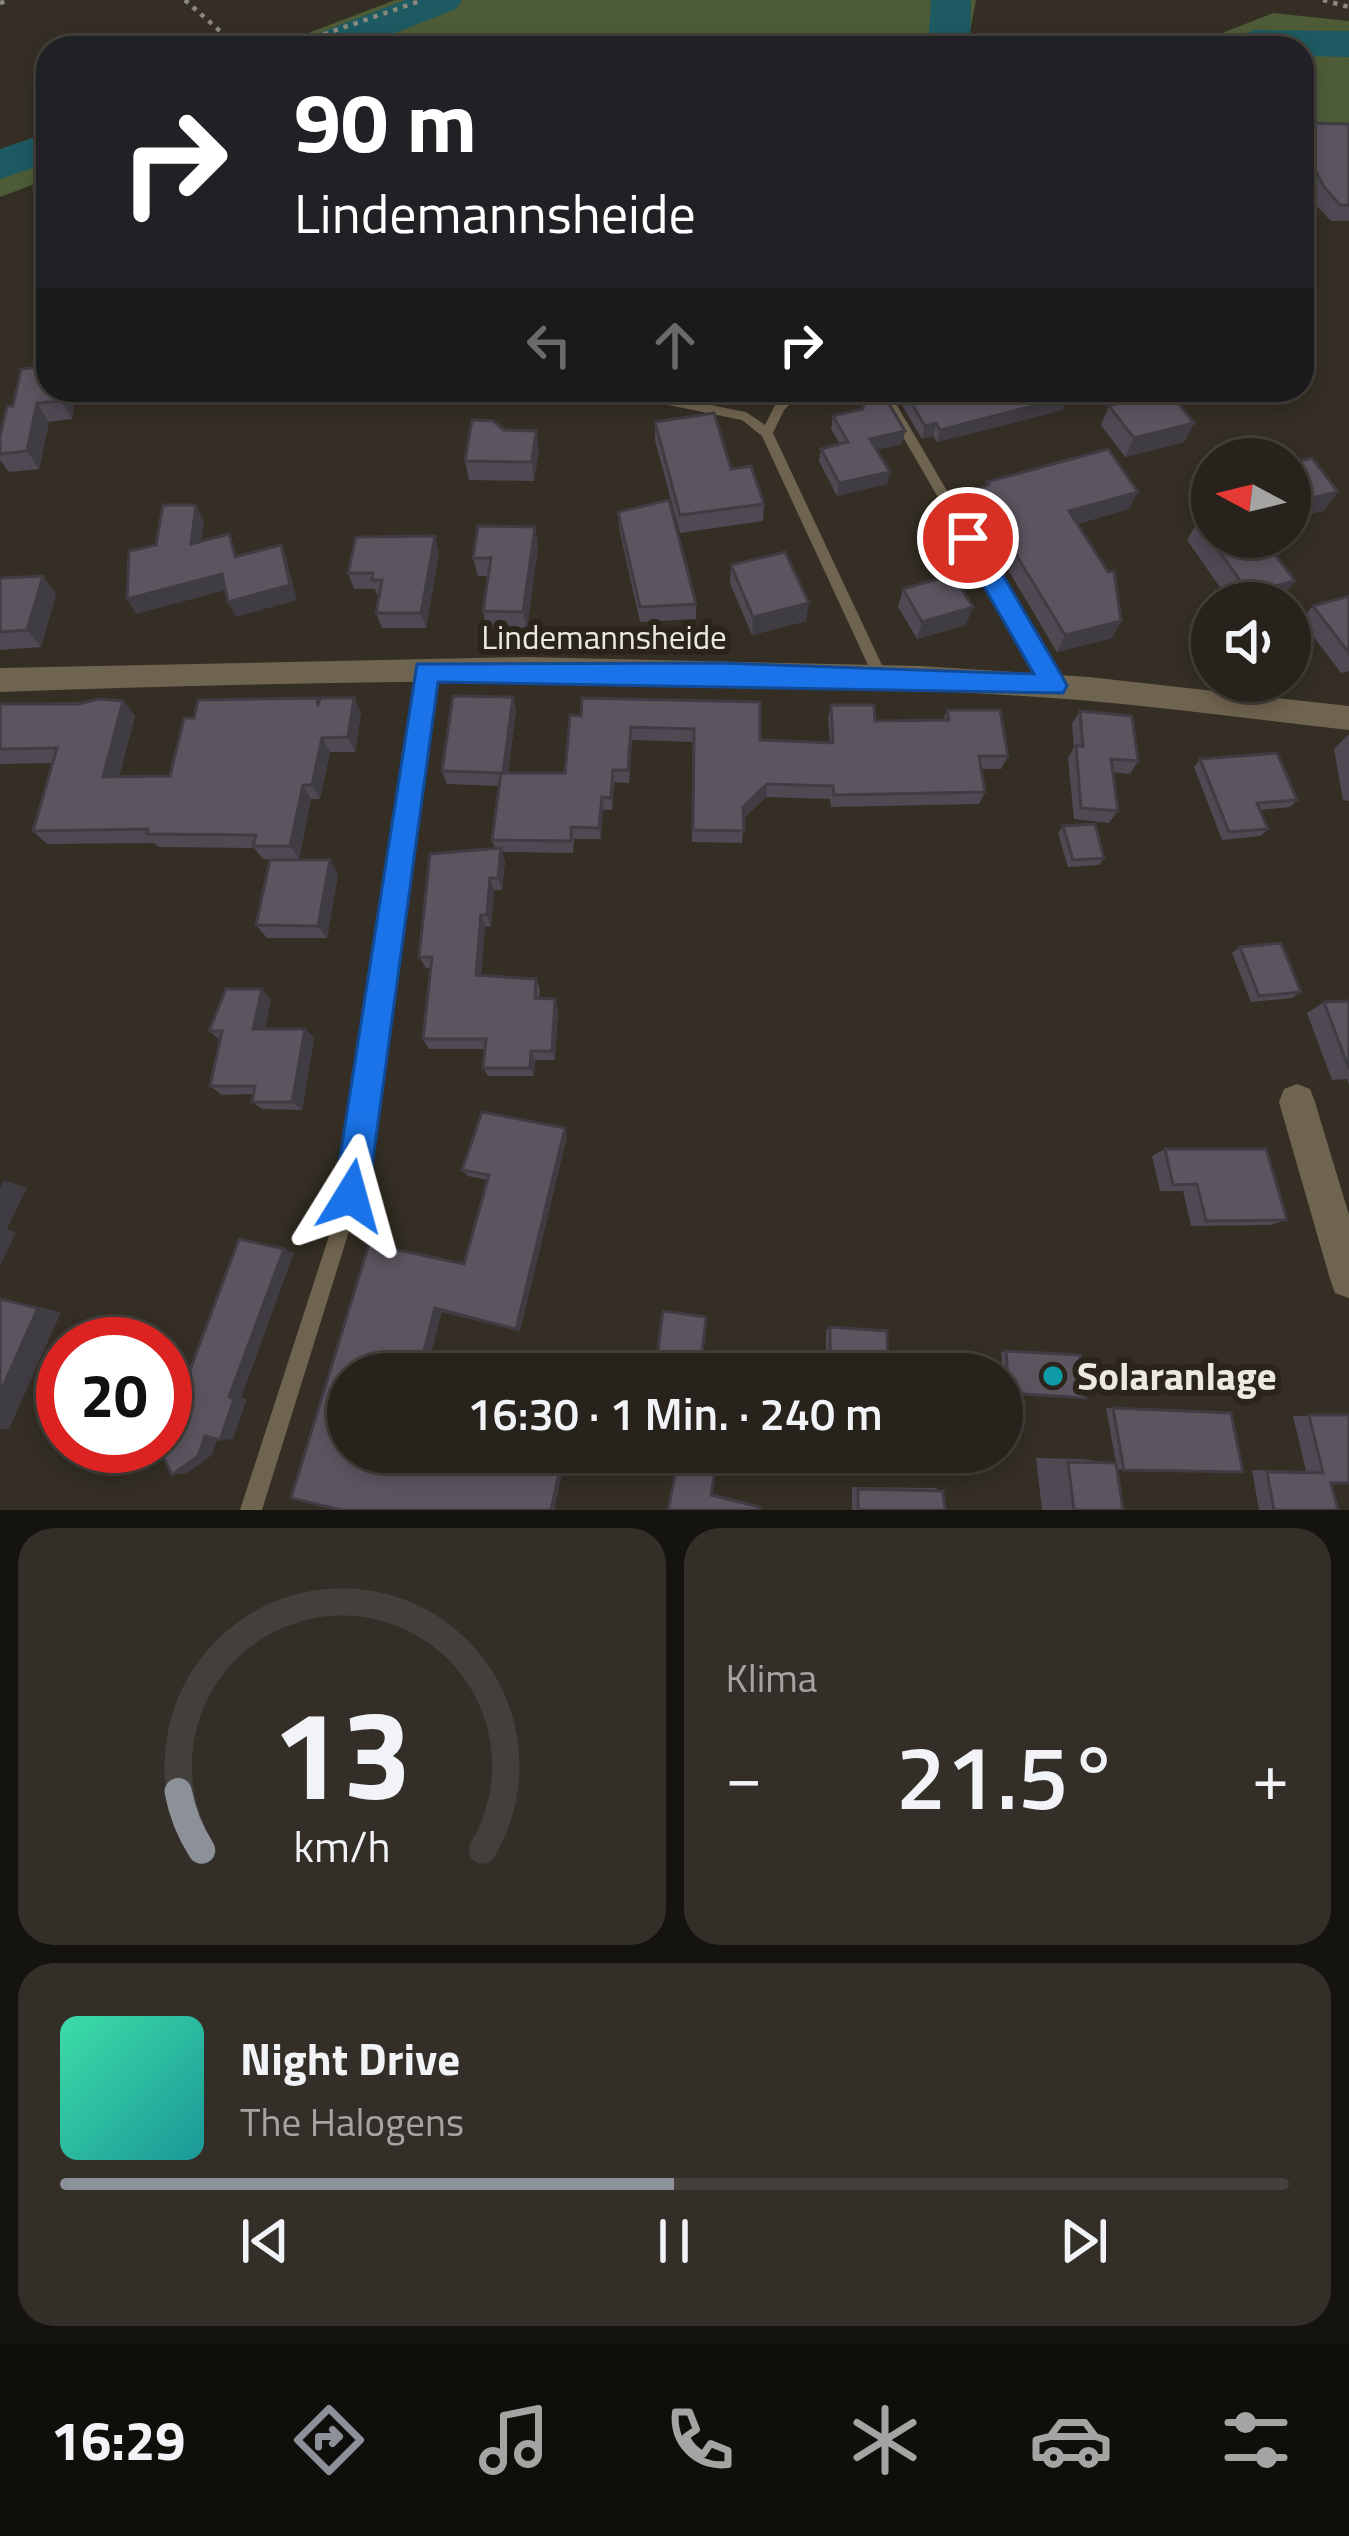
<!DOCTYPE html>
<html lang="de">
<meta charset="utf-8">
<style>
body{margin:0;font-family:"Titillium Web",sans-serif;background:#332f28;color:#f1f3f6;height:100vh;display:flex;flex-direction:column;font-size:45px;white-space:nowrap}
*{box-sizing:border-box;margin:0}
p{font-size:39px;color:#a4a4a3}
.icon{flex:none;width:66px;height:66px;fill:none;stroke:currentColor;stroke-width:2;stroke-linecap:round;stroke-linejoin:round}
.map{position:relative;height:1510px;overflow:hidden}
.details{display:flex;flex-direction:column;gap:18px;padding:18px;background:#15130f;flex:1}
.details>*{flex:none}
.guide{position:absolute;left:36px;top:36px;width:1278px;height:366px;border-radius:36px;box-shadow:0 6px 18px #0003,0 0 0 3px #433f3a;background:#202124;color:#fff;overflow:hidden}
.needle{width:78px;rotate:277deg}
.tools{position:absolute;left:1191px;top:438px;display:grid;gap:24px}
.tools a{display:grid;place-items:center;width:120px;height:120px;border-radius:50%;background:#27221b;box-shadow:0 6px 18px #0003,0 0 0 3px #433f3a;font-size:60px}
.speed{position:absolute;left:36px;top:1317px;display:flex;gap:24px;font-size:60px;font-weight:700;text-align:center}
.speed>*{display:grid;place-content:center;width:156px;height:156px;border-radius:50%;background:#27221b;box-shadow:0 6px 18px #0003,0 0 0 3px #433f3a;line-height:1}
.speed .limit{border:18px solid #d22;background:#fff;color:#111}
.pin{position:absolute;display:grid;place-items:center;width:102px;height:102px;color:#fff;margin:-51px;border:6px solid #fff;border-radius:50%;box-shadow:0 3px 12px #0007}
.me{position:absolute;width:132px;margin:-66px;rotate:8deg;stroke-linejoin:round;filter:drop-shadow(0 0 9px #0008)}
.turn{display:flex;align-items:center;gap:42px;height:252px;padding:0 60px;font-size:54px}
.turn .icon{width:156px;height:156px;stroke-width:2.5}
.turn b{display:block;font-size:84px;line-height:102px}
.lanes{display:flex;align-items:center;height:114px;padding:0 60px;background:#0003;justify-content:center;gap:60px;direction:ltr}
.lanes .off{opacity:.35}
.big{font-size:90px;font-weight:600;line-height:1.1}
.details .tile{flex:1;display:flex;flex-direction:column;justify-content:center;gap:18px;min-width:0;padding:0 42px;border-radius:36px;background:#332f28}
.details .dial{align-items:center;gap:0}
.dial svg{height:312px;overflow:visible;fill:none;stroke:#433f3a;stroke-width:7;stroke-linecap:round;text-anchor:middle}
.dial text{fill:#f1f3f6;stroke:none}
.song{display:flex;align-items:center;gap:36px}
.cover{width:144px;height:144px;border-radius:18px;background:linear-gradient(135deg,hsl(160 70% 55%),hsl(180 70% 35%))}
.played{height:12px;border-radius:6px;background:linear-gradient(90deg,#8c9099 50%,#433f3a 50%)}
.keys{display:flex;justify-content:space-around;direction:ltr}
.heat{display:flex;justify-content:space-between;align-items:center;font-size:66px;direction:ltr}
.details .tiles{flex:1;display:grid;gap:18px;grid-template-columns:1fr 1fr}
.tile:last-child{grid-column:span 2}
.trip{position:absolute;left:327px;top:1353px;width:696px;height:120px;border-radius:60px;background:#27221b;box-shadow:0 6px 18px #0003,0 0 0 3px #433f3a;font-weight:600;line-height:120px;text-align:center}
.menu{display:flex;height:192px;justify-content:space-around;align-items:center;background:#100e0b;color:#a4a4a3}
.menu .icon{width:84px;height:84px}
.menu .active{color:#8c9099}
.menu b{font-size:54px;color:#f1f3f6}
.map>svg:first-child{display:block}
.green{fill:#4d5b37}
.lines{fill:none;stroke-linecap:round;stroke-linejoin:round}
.river{fill:#1d5a62;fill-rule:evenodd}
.path{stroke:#8c877e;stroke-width:4.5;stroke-dasharray:4.5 6;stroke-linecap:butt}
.lane{fill:#6f644f;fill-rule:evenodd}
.street{fill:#6f644f;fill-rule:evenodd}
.wall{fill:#4f4953}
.shaded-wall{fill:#403c43}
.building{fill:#5c5560;stroke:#403c43;stroke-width:3}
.route{fill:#1a73e8;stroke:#114b97;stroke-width:3}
.culture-dot{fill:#0f9aa8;stroke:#2a241a;stroke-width:4.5}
.labels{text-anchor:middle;stroke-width:12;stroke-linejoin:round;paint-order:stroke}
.street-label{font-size:33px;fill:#ede9e2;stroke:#2a241a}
.near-poi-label{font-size:39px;font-weight:bold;fill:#ede9e2;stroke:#2a241a;text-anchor:start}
</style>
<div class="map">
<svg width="1349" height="1510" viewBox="0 0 1349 1510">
<rect width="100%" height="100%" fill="#342e24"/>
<g class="green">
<polygon points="395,0 976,0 967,48 269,48"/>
<polygon points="1273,13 1349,21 1349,141 1302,137 1302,48 1184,48"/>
<polygon points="48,132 48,179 0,197 0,150"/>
</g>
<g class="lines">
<g class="river">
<polygon points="405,0 462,0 456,9 357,48 298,48 304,39"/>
<polygon points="931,0 971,0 970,48 928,48"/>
<polygon points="1255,30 1349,31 1349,57 1302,56 1302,48 1223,48 1229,39"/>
<polygon points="48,133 48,163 0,179 0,149"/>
</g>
<g class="path">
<polyline points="185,0 239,48"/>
<polyline points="1323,0 1349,7"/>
<polyline points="0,3 10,0"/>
<polyline points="284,48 423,0"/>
</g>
<g class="lane">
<polygon points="608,390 635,390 746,412 765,425 775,405 791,390 805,390 784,410 773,433 888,678 886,682 876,682 874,678 762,436 742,420 614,394"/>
<polygon points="876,390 888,390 1059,682 1061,686 1059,690 1049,690"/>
<polygon points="426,666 431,668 433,672 360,1196 262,1510 240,1510 342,1196 419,672 421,668"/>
</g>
<g class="street">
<path d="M526,657l395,9 168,11 260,29v24c-99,-11 -198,-25 -297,-32 -351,-25 -701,-18 -1052,-6v-24z"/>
<polygon points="1297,1084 1310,1089 1315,1102 1349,1215 1349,1298 1335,1293 1330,1279 1279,1102 1284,1089"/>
</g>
</g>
<g class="wall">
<polygon points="1302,123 1349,124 1349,221 1331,221 1315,204 1302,177"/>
<polygon points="48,390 77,390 72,419 49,422 39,469 9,472 0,460 0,436 13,406"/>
<polygon points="862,390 881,390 905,431 902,444 876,450 887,484 837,496 819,461 821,449 840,444 831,429 833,416 861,410"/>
<polygon points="893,390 1062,390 1063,410 937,442 933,436 922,439"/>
<polygon points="1109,406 1194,423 1184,442 1125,457 1101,425"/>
<polygon points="655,422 731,469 764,504 763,521 680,533 655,440"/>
<polygon points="504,430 539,450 534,481 469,480 465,461"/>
<polygon points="987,482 1129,509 1077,524 1121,621 1112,638 1057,652 970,506 976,489 985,486"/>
<polygon points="618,512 696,604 696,619 640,622 619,528"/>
<polygon points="1198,521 1295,581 1281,599 1267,603 1231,603 1187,540"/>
<polygon points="535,527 538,546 527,630 487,629 483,611 488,576 478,576 473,558"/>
<polygon points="439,552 426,628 382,628 376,613 379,595 377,595 375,589 354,589 348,573"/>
<polygon points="731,565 806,621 752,635 730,583"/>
<polygon points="0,578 56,594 41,647 0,650"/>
<polygon points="903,589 966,625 917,639 898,607"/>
<polygon points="1349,596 1349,671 1341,673 1301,620 1313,606"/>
<polygon points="513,697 516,711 508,773 565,773 581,716 582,698 760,740 830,743 828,718 831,705 875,721 943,721 947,710 1008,756 1001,769 981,769 985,792 979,804 831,807 830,799 766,797 744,818 742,843 692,842 694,742 632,740 629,783 614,782 612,810 603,810 601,839 574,839 573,853 502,852 505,861 502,890 494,890 491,927 485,926 481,976 536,979 540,990 539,998 555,999 558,1009 555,1060 535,1060 534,1076 488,1076 483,1068 485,1049 429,1049 423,1039 431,968 426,968 419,957 495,848 492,840 499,786 447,784 442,771"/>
<polygon points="354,698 361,713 355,752 330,752 320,799 311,799 299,859 263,859 254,848 159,847 154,843 47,844 33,831 53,763 0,764 0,704 123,701 135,716 119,777 170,776 319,704"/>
<polygon points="1080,711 1138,761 1130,774 1113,772 1118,811 1109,823 1074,819 1068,758 1074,747 1072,724"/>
<polygon points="1349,734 1349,801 1343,800 1334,749"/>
<polygon points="1200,759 1297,800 1290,807 1260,810 1268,829 1261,836 1222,840 1194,767"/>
<polygon points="1063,826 1104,858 1099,865 1068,867 1058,833"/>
<polygon points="338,874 327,938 267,938 256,925"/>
<polygon points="1240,947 1301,992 1292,998 1251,1002 1232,953"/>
<polygon points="271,999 265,1029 305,1029 314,1038 302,1110 262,1109 252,1102 253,1094 222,1095 210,1086 220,1040 209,1031"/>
<polygon points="1349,1001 1349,1085 1347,1079 1332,1080 1307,1013 1324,1002"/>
<polygon points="567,1136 520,1331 442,1312 348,1452 538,1453 565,1459 554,1510 341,1510 291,1498 464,1264 488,1180 468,1176 462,1170"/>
<polygon points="1165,1149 1287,1220 1270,1225 1191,1226 1183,1191 1160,1191 1152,1156"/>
<polygon points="830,1327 888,1374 826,1374 826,1330"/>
<polygon points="1006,1351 1078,1398 1004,1394 1001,1352"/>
<polygon points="1106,1408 1231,1413 1124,1470 1117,1469 1123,1510 1042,1510 1036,1458 1080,1459 1116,1463"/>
<polygon points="1349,1415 1331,1483 1338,1510 1259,1510 1252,1470 1306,1471 1293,1416"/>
<polygon points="852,1487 935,1488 943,1491 945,1510 852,1510"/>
</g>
<g class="shaded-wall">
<polygon points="63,390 77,390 72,419 61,401"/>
<polygon points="1068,397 1063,410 937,442 940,430"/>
<polygon points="37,403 49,422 39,469 27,451"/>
<polygon points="936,423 933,436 922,439 925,426"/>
<polygon points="1194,423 1184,442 1125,457 1134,438"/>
<polygon points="536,431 539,450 534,481 532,462"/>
<polygon points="905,431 902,444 868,452 870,439"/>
<polygon points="890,472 887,484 837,496 839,483"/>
<polygon points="1138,492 1129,509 1061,529 1069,511"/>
<polygon points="1338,492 1324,511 1290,519 1290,503"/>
<polygon points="196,505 204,521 199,559 191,544"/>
<polygon points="535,527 538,546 527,630 523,612"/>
<polygon points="435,536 439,552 426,628 421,613"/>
<polygon points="281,545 287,561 297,600 236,617 228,602"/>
<polygon points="222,574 230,589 136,614 127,599"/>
<polygon points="43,576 56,594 41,647 27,630"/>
<polygon points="1295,581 1281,599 1267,603 1242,603 1249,593"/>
<polygon points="809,603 806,621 752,635 753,617"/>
<polygon points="973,607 966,625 917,639 922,622"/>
<polygon points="1121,621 1112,638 1057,652 1065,635"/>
<polygon points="513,697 516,711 506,786 503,773"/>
<polygon points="354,698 361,713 355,752 348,737"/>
<polygon points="123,701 135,716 115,791 103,777"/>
<polygon points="322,738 330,752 320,799 312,785"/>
<polygon points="767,784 766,797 742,819 743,807"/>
<polygon points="303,785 311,799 299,859 290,846"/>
<polygon points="602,797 603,810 601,839 599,828"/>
<polygon points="501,848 505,861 502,890 498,878"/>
<polygon points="330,860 338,874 327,938 318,926"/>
<polygon points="490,878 494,890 491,927 487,915"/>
<polygon points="481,915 485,926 481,986 476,975"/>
<polygon points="262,989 271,999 263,1038 253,1029"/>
<polygon points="555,999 558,1009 555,1060 552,1051"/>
<polygon points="305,1029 314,1038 302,1110 292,1102"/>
<polygon points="531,1051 535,1060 534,1076 530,1068"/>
<polygon points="565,1128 567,1136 520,1331 516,1329"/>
<polygon points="4,1180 27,1188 7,1229 16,1232 0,1266 0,1188"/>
<polygon points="284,1249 294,1253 241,1398 247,1399 233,1439 220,1440 229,1397"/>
<polygon points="0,1298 61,1312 9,1429 0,1429"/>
<polygon points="435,1308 442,1312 426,1374 418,1374"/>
<polygon points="205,1436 218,1436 212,1455 187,1473 172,1475"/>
<polygon points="565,1459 554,1510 551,1510 562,1460"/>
<polygon points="710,1493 757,1505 760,1507 711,1495"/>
</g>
<g class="building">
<polygon points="1302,123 1349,124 1349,205 1340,205 1324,187 1302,145"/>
<polygon points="48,366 48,390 63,390 61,401 37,403 27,451 0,454 0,436 7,406 13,406 21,369"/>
<polygon points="864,390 881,390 905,431 870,439 890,472 839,483 821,449 848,442 833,416 863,409"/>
<polygon points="904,390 1062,390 1068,397 940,430 936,423 925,426"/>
<polygon points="1168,391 1194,423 1134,438 1109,406"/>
<polygon points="714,413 731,469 751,466 764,504 680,515 655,422"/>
<polygon points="472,420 493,421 504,430 536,431 532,462 465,461"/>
<polygon points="1108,449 1138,492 1069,511 1108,572 1114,571 1121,621 1065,635 976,489 989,485 987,482"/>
<polygon points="1312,458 1338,492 1290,503 1290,463"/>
<polygon points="669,500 696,604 640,607 618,512"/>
<polygon points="163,505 196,505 191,544 229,534 235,557 281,545 290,585 228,602 222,574 127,599 129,551 156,545"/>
<polygon points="1212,518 1212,537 1262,537 1295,581 1249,593 1198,521"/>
<polygon points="478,526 535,527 523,612 483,611 491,558 473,558"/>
<polygon points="435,536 421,613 376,613 382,580 372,580 373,573 348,573 356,537"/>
<polygon points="785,552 809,603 753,617 731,565"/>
<polygon points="953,575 973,607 922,622 903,589"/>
<polygon points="43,576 27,630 0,632 0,578"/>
<polygon points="1349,596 1349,653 1313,606"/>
<polygon points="453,696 513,697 503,773 565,773 570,715 581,716 582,698 760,702 760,740 833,743 831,705 874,705 875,721 949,720 947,710 1000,710 1008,756 979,756 985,792 834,795 833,786 767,784 743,807 744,831 693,830 694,729 631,727 628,770 613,770 611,798 602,797 599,828 571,827 571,841 492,840 501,773 442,771"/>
<polygon points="317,698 318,706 320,698 354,698 348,737 322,738 312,785 303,785 290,846 253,846 256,835 147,834 148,829 33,831 57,748 0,749 0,704 79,704 98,699 123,701 103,777 170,776 184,718 194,718 198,700"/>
<polygon points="1080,711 1132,716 1138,761 1111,759 1118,811 1081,808 1076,746 1083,746"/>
<polygon points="1277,753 1297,800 1257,803 1268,829 1229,832 1200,759"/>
<polygon points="1095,824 1104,858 1073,860 1063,826"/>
<polygon points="501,848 498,878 490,878 487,915 481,915 476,975 536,979 535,998 555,999 552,1051 531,1051 530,1068 483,1068 486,1039 423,1039 432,957 419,957 430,854"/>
<polygon points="270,860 330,860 318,926 256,925"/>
<polygon points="1281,943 1301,992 1259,996 1240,947"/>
<polygon points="226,989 262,989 253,1029 305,1029 292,1102 252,1102 255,1086 210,1086 222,1031 209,1031"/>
<polygon points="1349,1001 1349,1069 1324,1002"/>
<polygon points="482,1112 565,1128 516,1329 435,1308 418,1374 348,1374 348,1452 535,1452 534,1454 562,1460 551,1510 341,1510 291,1498 369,1244 464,1264 489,1175 462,1170"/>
<polygon points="1165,1149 1266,1149 1287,1220 1206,1221 1197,1184 1173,1185"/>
<polygon points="239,1239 284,1249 229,1397 234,1399 220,1440 205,1436 198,1456 172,1475 162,1454 130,1446 165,1446 165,1363 190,1370"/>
<polygon points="0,1299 38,1308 0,1393"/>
<polygon points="663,1311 706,1317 700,1374 655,1374"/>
<polygon points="830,1327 887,1331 888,1374 830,1374"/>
<polygon points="1006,1351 1080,1355 1085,1398 1009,1393"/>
<polygon points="509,1357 554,1368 552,1374 505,1374"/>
<polygon points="1113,1408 1231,1413 1243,1472 1124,1470"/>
<polygon points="1309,1415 1349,1415 1349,1483 1331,1483 1338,1510 1274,1510 1267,1472 1323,1473"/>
<polygon points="680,1452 718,1452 711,1495 760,1507 759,1510 668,1510"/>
<polygon points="1068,1462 1116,1463 1123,1510 1074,1510"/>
<polygon points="858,1489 943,1491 945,1510 858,1510"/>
</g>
<polygon class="route" points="968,529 977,531 1063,678 1067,686 1063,693 438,682 368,1196 363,1208 351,1213 339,1208 334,1196 417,664 721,663 1034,674 956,538"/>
<circle class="culture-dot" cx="1053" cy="1376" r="12"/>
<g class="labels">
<g class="street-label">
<text x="604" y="649">Lindemannsheide</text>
</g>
<g class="near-poi-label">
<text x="1077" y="1390">Solaranlage</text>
</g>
</g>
</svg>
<div class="tools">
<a><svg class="needle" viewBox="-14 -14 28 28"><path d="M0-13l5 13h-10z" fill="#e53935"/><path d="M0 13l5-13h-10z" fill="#a4a4a3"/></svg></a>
<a><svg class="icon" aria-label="sound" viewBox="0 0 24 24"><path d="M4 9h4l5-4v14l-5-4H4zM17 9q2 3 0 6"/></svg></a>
</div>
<div class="speed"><div class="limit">20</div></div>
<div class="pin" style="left:968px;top:538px;background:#d93025"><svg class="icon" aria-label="arrive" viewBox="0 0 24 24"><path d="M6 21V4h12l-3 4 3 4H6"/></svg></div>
<svg class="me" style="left:351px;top:1196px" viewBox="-20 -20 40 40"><path d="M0-17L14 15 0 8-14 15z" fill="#1a73e8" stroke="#fff" stroke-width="4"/></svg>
<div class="trip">16:30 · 1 Min. · 240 m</div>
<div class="guide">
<div class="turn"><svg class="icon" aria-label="right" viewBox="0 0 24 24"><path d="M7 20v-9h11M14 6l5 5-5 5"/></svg><div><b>90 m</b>Lindemannsheide</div></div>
<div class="lanes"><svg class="icon off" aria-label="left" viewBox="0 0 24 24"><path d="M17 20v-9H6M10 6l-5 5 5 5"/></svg><svg class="icon off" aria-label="ahead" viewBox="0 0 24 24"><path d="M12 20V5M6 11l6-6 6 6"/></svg><svg class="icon" aria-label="right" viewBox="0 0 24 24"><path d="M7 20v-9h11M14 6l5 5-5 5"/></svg></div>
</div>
</div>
<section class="details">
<div class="tiles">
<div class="tile dial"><svg viewBox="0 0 100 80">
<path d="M14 69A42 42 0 1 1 86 69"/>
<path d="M14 69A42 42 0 0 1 8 54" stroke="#8c9099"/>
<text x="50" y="56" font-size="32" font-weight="700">13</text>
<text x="50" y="72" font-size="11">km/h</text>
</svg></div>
<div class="tile"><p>Klima</p>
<div class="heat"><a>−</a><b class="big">21.5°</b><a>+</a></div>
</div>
<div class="tile">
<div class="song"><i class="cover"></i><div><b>Night Drive</b><p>The Halogens</p></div></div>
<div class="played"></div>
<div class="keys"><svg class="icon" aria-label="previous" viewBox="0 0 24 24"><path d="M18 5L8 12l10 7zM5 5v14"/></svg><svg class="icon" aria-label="pause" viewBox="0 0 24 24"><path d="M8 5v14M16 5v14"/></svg><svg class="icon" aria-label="next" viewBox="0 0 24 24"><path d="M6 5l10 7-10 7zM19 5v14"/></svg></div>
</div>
</div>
</section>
<nav class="menu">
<b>16:29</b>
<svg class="icon active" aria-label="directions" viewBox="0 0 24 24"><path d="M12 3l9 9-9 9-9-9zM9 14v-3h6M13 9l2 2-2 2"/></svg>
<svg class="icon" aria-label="music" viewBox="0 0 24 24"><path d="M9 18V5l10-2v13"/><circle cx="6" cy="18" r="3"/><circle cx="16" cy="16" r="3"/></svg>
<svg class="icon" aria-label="phone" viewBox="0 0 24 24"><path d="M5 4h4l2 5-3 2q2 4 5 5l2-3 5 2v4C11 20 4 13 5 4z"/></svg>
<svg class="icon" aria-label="climate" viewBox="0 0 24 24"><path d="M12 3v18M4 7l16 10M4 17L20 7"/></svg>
<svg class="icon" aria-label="car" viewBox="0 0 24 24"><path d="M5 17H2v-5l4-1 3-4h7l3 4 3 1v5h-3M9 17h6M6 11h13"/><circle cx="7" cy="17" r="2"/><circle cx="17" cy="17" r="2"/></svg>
<svg class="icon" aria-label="filters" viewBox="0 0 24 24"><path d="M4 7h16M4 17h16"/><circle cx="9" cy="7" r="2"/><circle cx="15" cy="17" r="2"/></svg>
</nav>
